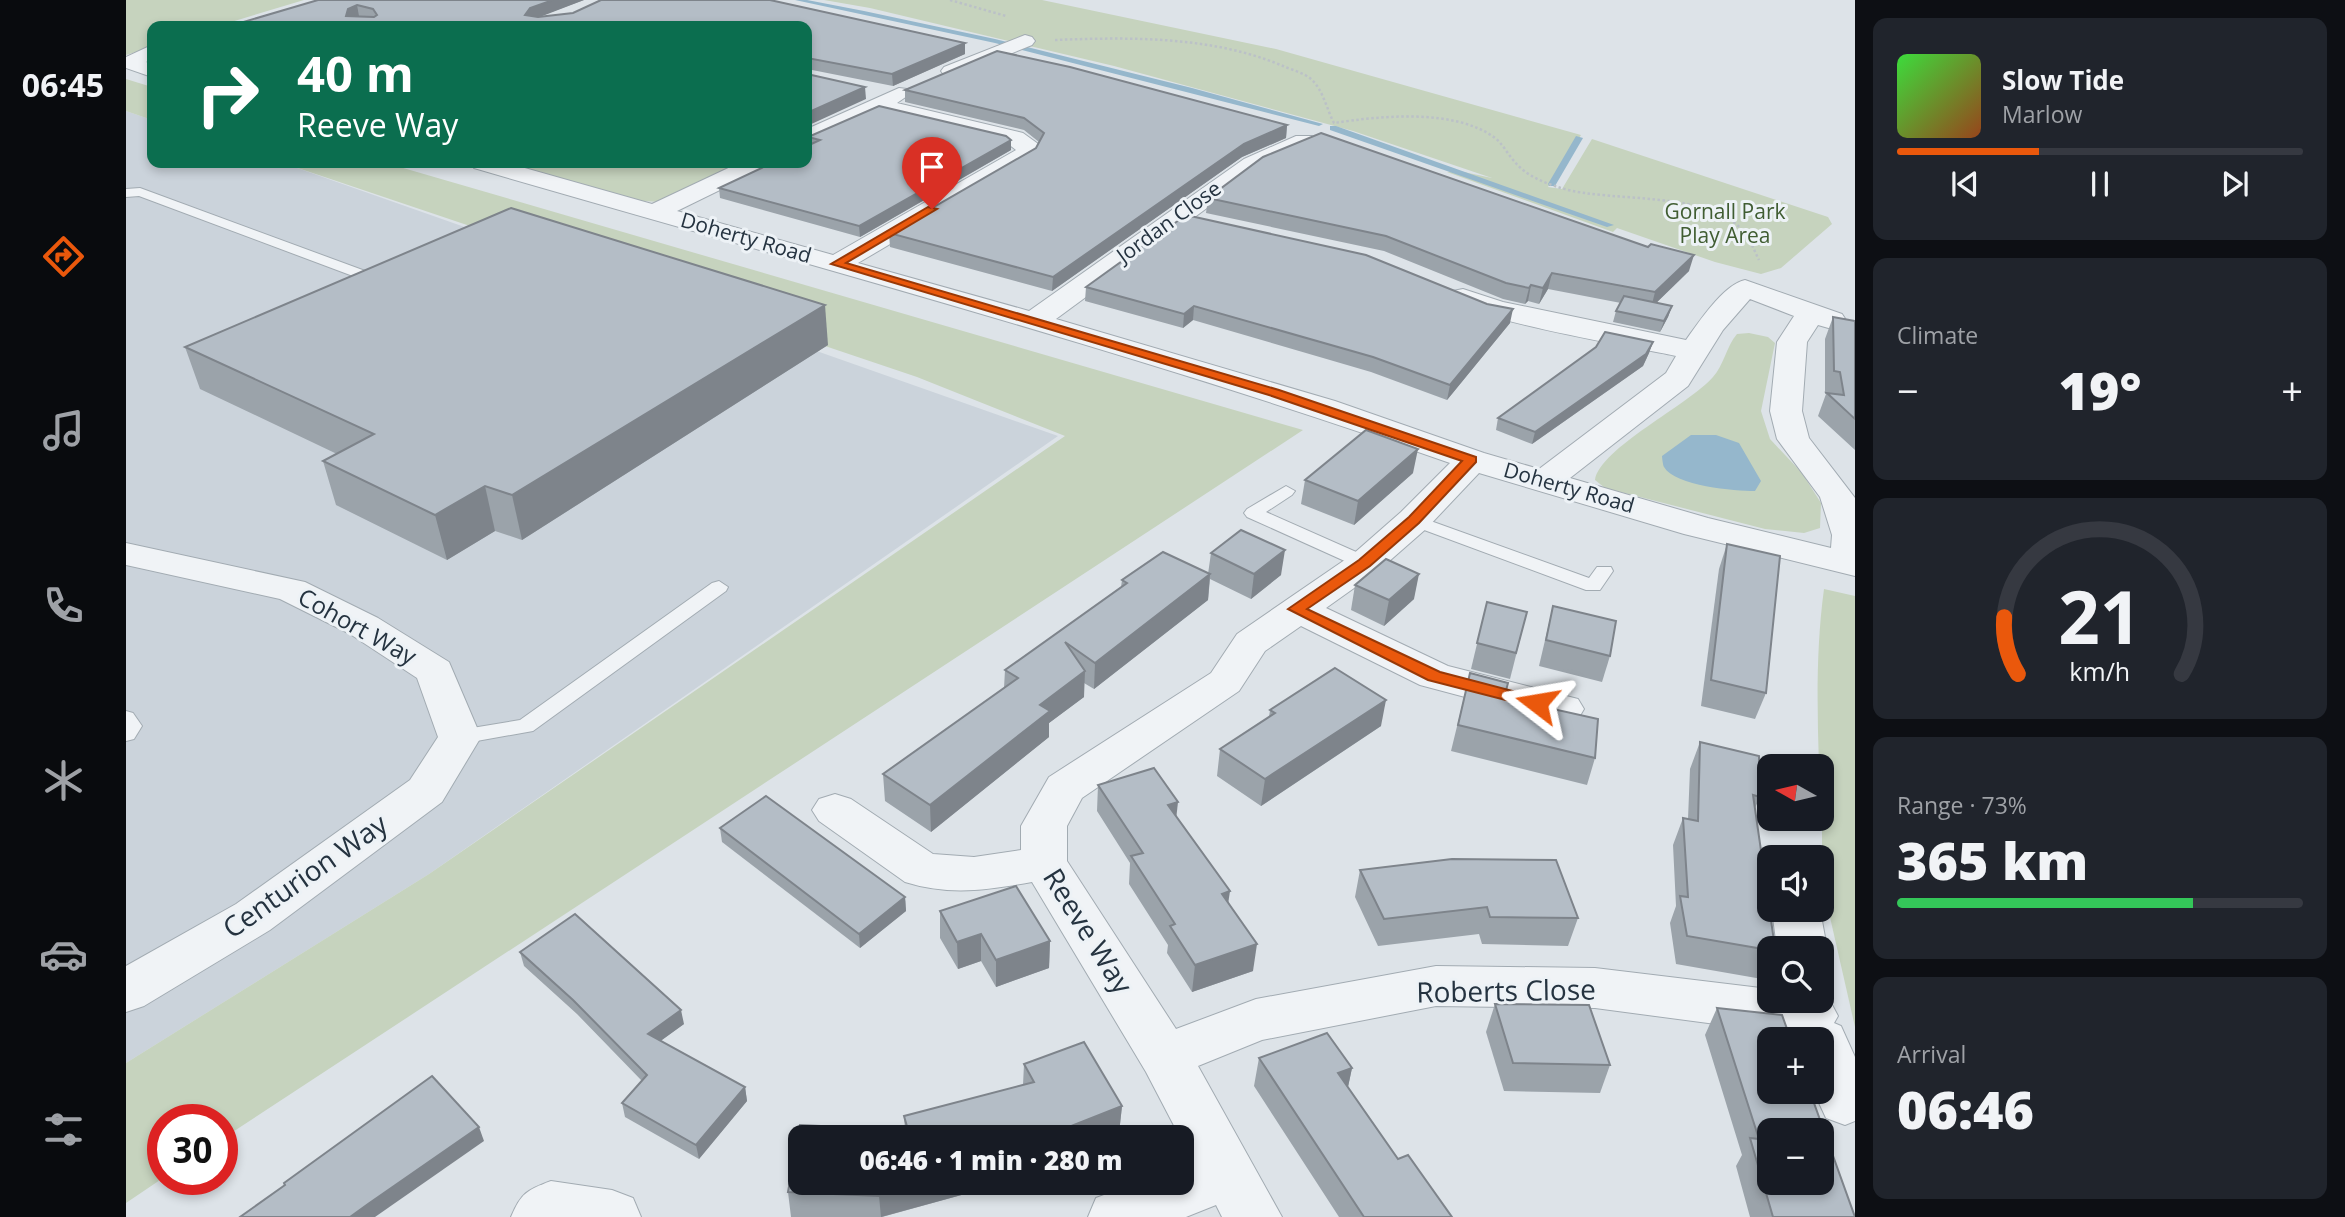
<!DOCTYPE html>
<meta charset="utf-8">
<style>
body{margin:0;font-family:"Open Sans",sans-serif;background:#20242c;color:#f1f3f6;height:100vh;display:flex;flex-direction:column;font-size:26px;white-space:nowrap}
*{box-sizing:border-box;margin:0}
p{font-size:23px;color:#9ea1a6}
.icon{flex:none;width:38px;height:38px;fill:none;stroke:currentColor;stroke-width:2;stroke-linecap:round;stroke-linejoin:round}
.map{position:relative;flex:1;overflow:hidden}
.details{display:flex;flex-direction:column;gap:18px;padding:18px;background:#0d0f14;width:490px}
.details>*{flex:none}
.hud{position:absolute;left:21px;top:21px;width:665px;height:147px;border-radius:14px;box-shadow:0 4px 10px #0003;background:#0b6e4f;color:#fff;overflow:hidden}
.needle{width:46px;rotate:278deg}
.fabs{position:absolute;left:1631px;top:754px;display:grid;gap:14px}
.fabs a{display:grid;place-items:center;width:77px;height:77px;border-radius:14px;background:#171b24;box-shadow:0 4px 10px #0003;font-size:35px}
.speed{position:absolute;left:21px;top:1104px;display:flex;gap:14px;font-size:35px;font-weight:700;text-align:center}
.speed>*{display:grid;place-content:center;width:91px;height:91px;border-radius:50%;background:#171b24;box-shadow:0 4px 10px #0003;line-height:1}
.speed .limit{border:10px solid #d22;background:#fff;color:#111}
.pin{position:absolute;display:grid;place-items:center;width:60px;height:60px;color:#fff;margin:-72px -30px;border-radius:50% 50% 50% 0;rotate:-45deg;box-shadow:0 0 7px #0007}
.pin .icon{rotate:45deg}
.me{position:absolute;width:77px;margin:-38px;rotate:284deg;stroke-linejoin:round;filter:drop-shadow(0 0 5px #0008)}
.turn{display:flex;align-items:center;gap:24px;height:147px;padding:0 35px;font-size:32px}
.turn .icon{width:91px;height:91px;stroke-width:2.5}
.turn b{display:block;font-size:49px;line-height:60px}
.big{font-size:52px;font-weight:800;line-height:1.1}
.details .widget{flex:1;display:flex;flex-direction:column;justify-content:center;gap:10px;min-width:0;padding:0 24px;border-radius:14px;background:#20242c}
.details .dial{align-items:center;gap:0}
.dial svg{height:182px;overflow:visible;fill:none;stroke:#363941;stroke-width:7;stroke-linecap:round;text-anchor:middle}
.dial text{fill:#f1f3f6;stroke:none}
.song{display:flex;align-items:center;gap:21px}
.cover{width:84px;height:84px;border-radius:10px;background:linear-gradient(135deg,hsl(120 70% 55%),hsl(20 70% 35%))}
.played{height:7px;border-radius:4px;background:linear-gradient(90deg,#ea580c 35%,#363941 35%)}
.keys{display:flex;justify-content:space-around;direction:ltr}
.heat{display:flex;justify-content:space-between;align-items:center;font-size:38px;direction:ltr}
.charge{height:10px;border-radius:5px;background:linear-gradient(90deg,#34c759 73%,#363941 0)}
.trip{position:absolute;left:662px;top:1125px;width:406px;height:70px;border-radius:14px;background:#171b24;box-shadow:0 4px 10px #0003;font-weight:800;line-height:70px;text-align:center}
main{display:flex;flex:1;min-height:0}
.tabs{display:flex;flex-direction:column;width:126px;justify-content:space-around;align-items:center;background:#090b0e;color:#9ea1a6}
.tabs .icon{width:49px;height:49px}
.tabs .active{color:#ea580c}
.tabs b{font-size:32px;color:#f1f3f6}
.map>svg:first-child{display:block}
.built{fill:#cbd3db}
.green{fill:#c6d3be}
.water{fill:#95b7cc}
.lines{fill:none;stroke-linecap:round;stroke-linejoin:round}
.stream{fill:#95b7cc;fill-rule:evenodd}
.lane-casing{stroke:#a2abb2;stroke-width:2}
.street-casing{stroke:#a2abb2;stroke-width:2}
.path{stroke:#bbc1c7;stroke-width:2.5;stroke-dasharray:2.5 2.5;stroke-linecap:butt}
.lane{fill:#f0f3f6;fill-rule:evenodd}
.street{fill:#f0f3f6;fill-rule:evenodd}
.wall{fill:#9ba3aa}
.shaded-wall{fill:#7e848b}
.building{fill:#b4bdc6;stroke:#7e848b;stroke-width:2;fill-rule:evenodd}
.route{fill:#ea580c;stroke:#983908;stroke-width:2}
.labels{text-anchor:middle;stroke-width:6;stroke-linejoin:round;paint-order:stroke}
.far-park-label{font-size:21px;fill:#405d32;stroke:#edf2f6}
.far-street-label{font-size:21px;fill:#253340;stroke:#edf2f6}
.street-label{font-size:24px;fill:#253340;stroke:#edf2f6}
.near-street-label{font-size:28px;fill:#253340;stroke:#edf2f6}
</style>
<main>
<nav class="tabs">
<b>06:45</b>
<svg class="icon active" aria-label="directions" viewBox="0 0 24 24"><path d="M12 3l9 9-9 9-9-9zM9 14v-3h6M13 9l2 2-2 2"/></svg>
<svg class="icon" aria-label="music" viewBox="0 0 24 24"><path d="M9 18V5l10-2v13"/><circle cx="6" cy="18" r="3"/><circle cx="16" cy="16" r="3"/></svg>
<svg class="icon" aria-label="phone" viewBox="0 0 24 24"><path d="M5 4h4l2 5-3 2q2 4 5 5l2-3 5 2v4C11 20 4 13 5 4z"/></svg>
<svg class="icon" aria-label="climate" viewBox="0 0 24 24"><path d="M12 3v18M4 7l16 10M4 17L20 7"/></svg>
<svg class="icon" aria-label="car" viewBox="0 0 24 24"><path d="M5 17H2v-5l4-1 3-4h7l3 4 3 1v5h-3M9 17h6M6 11h13"/><circle cx="7" cy="17" r="2"/><circle cx="17" cy="17" r="2"/></svg>
<svg class="icon" aria-label="filters" viewBox="0 0 24 24"><path d="M4 7h16M4 17h16"/><circle cx="9" cy="7" r="2"/><circle cx="15" cy="17" r="2"/></svg>
</nav>
<div class="map">
<svg width="1729" height="1217" viewBox="0 0 1729 1217">
<rect width="100%" height="100%" fill="#dde3e8"/>
<polygon class="built" points="0,111 26,120 26,163 157,163 932,436 303,874 0,1063"/>
<g class="green">
<polygon points="0,0 178,0 92,26 26,26 26,47 0,55"/>
<polygon points="698,0 916,0 1150,49 1455,135 1422,187 1436,189 1466,139 1702,217 1706,224 1655,268 1635,274 1589,262 1491,228 1487,232 1321,172 1333,171 1366,178 1227,131 988,66 744,8"/>
<polygon points="0,79 26,87 26,120 0,111"/>
<polygon points="157,163 260,163 1177,430 96,1139 96,1120 37,1120 37,1178 0,1203 0,1063 303,874 939,436 791,377"/>
<polygon points="383,163 617,163 535,202 516,201"/>
<path d="M1623,333l19,4 7,6 -14,68 9,28 32,34 19,30 -1,25 -16,5 -39,-4 -160,-41 -10,-8c5,-32 95,-76 118,-103 11,-12 13,-30 24,-43z"/>
<path d="M1698,589l31,7v431l-33,-145v-116h-3c-2,-59 -3,-118 5,-177z"/>
</g>
<path class="water" d="M1565,435h25l23,8 22,38 -6,10c-20,0 -80,-5 -91,-24 -1,-1 -2,-10 -2,-11z"/>
<g class="lines">
<g class="stream">
<polygon points="669,0 681,0 738,11 869,39 1066,88 1197,124 1193,126 869,43"/>
<polygon points="1204,126 1210,126 1488,225 1481,227 1204,130"/>
<polygon points="1450,136 1457,138 1429,186 1423,186 1422,184"/>
</g>
<g class="lane-casing">
<g id="lane">
<polygon points="14,188 261,279 263,282 256,286 251,285 13,196 0,197 0,189"/>
<polygon points="1160,486 1169,491 1166,495 1140,512 1246,559 1248,563 1246,567 1232,567 1121,517 1118,513 1121,509"/>
<polygon points="1288,515 1463,578 1471,567 1485,567 1487,571 1474,590 1460,590 1282,524 1279,520 1282,516"/>
<polygon points="593,581 602,587 600,591 407,731 334,744 326,742 323,737 326,732 334,730 394,720 586,583"/>
<polygon points="0,711 7,713 16,726 8,739 0,741"/>
</g>
</g>
<g class="street-casing">
<g id="street">
<polygon points="899,35 906,37 909,41 906,45 832,75 818,75 815,71 818,67"/>
<polygon points="26,45 26,59 20,62 26,64 26,77 0,68 0,57"/>
<path d="M773,88l8,1 3,5 -13,9 126,30 18,13 -7,13 -176,104 171,48 215,-152 52,-23h16l3,5 -3,5 -52,23 -204,150 279,82 149,52 55,16 127,-96 10,-17c-36,-8 -212,-37 -227,-59l4,-6 10,-2 40,13 183,38c13,-18 37,-55 59,-60l97,34 4,6 -4,6 -10,3 -14,-4 -11,17 -5,69 7,27 46,60v78l-171,-42 -205,-61 -52,55 -49,43 -52,37 122,58 130,33 6,10 -6,10 -15,4 -143,-38 -119,-59 -36,25 -26,40 -157,107 -15,28v35l109,168 80,-30 180,-33 159,2 174,21v12h53v-3l8,3 8,15 -4,7 7,3 14,31v64l-10,4 -19,-7 -12,-26h8v-52h-26l2,-5 -203,-27 -159,-2 -174,34 -64,26 84,151h-60l-6,-12 -30,12h-98l8,-19 40,-15h45v-17l12,-4 -47,-90 -114,-190c-45,8 -82,14 -127,0l-86,-61 -7,-11 7,-11 16,-5 16,5 82,55 41,3 47,-7v-24l28,-49 162,-104 26,-39 115,-79 49,-43 49,-49c-321,-113 -650,-200 -976,-295l-4,-5h37l145,41 87,-41h30l-4,5 -88,43 156,44 183,-105 -9,-7 -128,-31 -72,33v-16zM1624,299l44,17 -17,26 -7,69 7,28 43,58 12,38 -1,13 -123,-30 -138,-40 118,-92 35,-56z"/>
<polygon points="0,543 179,582 252,618 323,662 355,737 316,802 144,930 18,1006 0,1012 0,966 110,904 284,780 312,737 291,678 224,634 154,599 0,565"/>
<polygon points="1646,910 1694,910 1701,948 1696,958 1696,948 1651,948"/>
<path d="M425,1181l61,9 21,8 8,19h-130c10,-24 16,-27 40,-36z"/>
</g>
</g>
<g class="path">
<polyline points="824,0 880,16"/>
<path d="M929,40c76,-3 157,-4 228,26 9,4 22,7 29,14 11,10 15,30 22,43 46,-7 121,-15 161,15 8,6 13,17 20,24 11,14 30,21 46,26 51,16 153,0 186,48 5,8 8,16 12,24"/>
</g>
<use href="#lane" class="lane"/>
<use href="#street" class="street"/>
</g>
<g class="wall">
<polygon points="192,0 458,0 412,17 447,13 475,0 644,0 839,43 839,54 767,86 681,69 681,26 104,26"/>
<polygon points="779,90 1161,125 1160,138 1116,157 926,291 764,247 763,233 910,148 913,142 898,130 779,102"/>
<polygon points="682,137 885,150 734,237 594,198 593,188 683,145"/>
<polygon points="1082,198 1563,271 1530,303 1546,306 1542,317 1534,332 1487,322 1490,311 1495,303 1422,289 1413,304 1402,301 1399,304 1377,299 1258,251 1080,213"/>
<polygon points="960,287 1384,323 1321,400 1245,372 1067,320 1057,328 959,301"/>
<polygon points="1707,317 1729,321 1729,450 1692,416 1700,394 1699,394 1699,339"/>
<polygon points="1527,342 1523,353 1517,366 1406,444 1370,430 1372,418"/>
<polygon points="702,345 396,540 369,531 321,560 210,505 197,461 211,454 74,389 59,347"/>
<polygon points="1287,473 1228,525 1175,504 1179,480"/>
<polygon points="1601,544 1640,693 1629,719 1575,706 1593,569"/>
<polygon points="1085,553 1155,575 1125,599 1084,579 1082,600 968,689 958,683 958,697 923,723 923,737 805,832 759,801 757,774 878,688 879,670 995,587 996,580 1082,574"/>
<polygon points="1229,585 1288,599 1258,626 1225,610"/>
<polygon points="1361,602 1401,612 1384,679 1345,669"/>
<polygon points="1427,606 1484,656 1476,682 1413,666"/>
<polygon points="1344,673 1378,698 1469,758 1461,785 1325,751"/>
<polygon points="1144,710 1255,726 1135,806 1091,776 1094,749 1143,717"/>
<polygon points="1574,742 1634,797 1629,808 1643,948 1643,964 1636,979 1550,964 1544,923 1550,906 1547,845 1557,818 1562,819 1564,769"/>
<polygon points="972,785 1051,817 1103,903 1127,971 1066,992 1041,953 1042,945 1003,884 1004,863 971,811"/>
<polygon points="594,828 779,897 780,911 734,948 596,842"/>
<polygon points="1234,870 1452,918 1442,946 1356,944 1353,934 1252,946 1229,897"/>
<polygon points="814,911 924,941 923,968 870,987 855,961 832,969 814,938"/>
<polygon points="394,952 558,1024 534,1041 619,1087 621,1101 573,1159 499,1117 496,1103 516,1081 451,1014 398,966"/>
<polygon points="1369,1004 1484,1065 1474,1093 1378,1091 1360,1032"/>
<polygon points="1591,1008 1729,1217 1624,1217 1610,1166 1616,1155 1579,1035"/>
<polygon points="958,1042 996,1106 993,1133 983,1138 674,1138 674,1183 879,1183 756,1217 665,1217 662,1192 674,1125 779,1130 778,1116 897,1085 898,1064"/>
<polygon points="1133,1058 1226,1068 1222,1087 1272,1159 1326,1217 1213,1217 1128,1086"/>
</g>
<g class="shaded-wall">
<polygon points="427,0 458,0 406,20 399,15 404,8"/>
<polygon points="231,5 233,16 220,16 222,9"/>
<polygon points="839,43 839,54 767,86 766,74"/>
<polygon points="739,87 740,99 681,126 681,113"/>
<polygon points="1161,125 1160,138 1116,157 926,291 927,277 1118,144"/>
<polygon points="885,140 885,150 734,237 733,226"/>
<polygon points="1568,255 1563,271 1525,308 1529,292"/>
<polygon points="1426,273 1422,289 1413,304 1417,288"/>
<polygon points="1405,285 1402,301 1399,304 1403,288"/>
<polygon points="699,305 702,345 396,540 386,495"/>
<polygon points="1068,306 1067,320 1057,328 1058,314"/>
<polygon points="1546,306 1542,317 1534,332 1538,321"/>
<polygon points="1387,309 1384,323 1321,400 1324,385"/>
<polygon points="1527,342 1523,353 1517,366 1406,444 1409,432"/>
<polygon points="1292,449 1287,473 1228,525 1232,501"/>
<polygon points="359,486 369,531 321,560 309,515"/>
<polygon points="1159,550 1155,575 1125,599 1128,574"/>
<polygon points="1084,574 1082,600 968,689 969,663"/>
<polygon points="1293,574 1288,599 1258,626 1263,600"/>
<polygon points="959,671 958,697 923,723 923,737 805,832 804,805 914,705"/>
<polygon points="1260,700 1255,726 1135,806 1139,779"/>
<polygon points="1052,802 1049,829 1042,805"/>
<polygon points="1104,891 1100,918 1096,894"/>
<polygon points="779,897 780,911 734,948 733,934"/>
<polygon points="855,934 855,961 832,969 831,942"/>
<polygon points="924,941 923,968 870,987 870,960"/>
<polygon points="1131,944 1127,971 1066,992 1069,965"/>
<polygon points="555,1010 558,1024 525,1048 522,1034"/>
<polygon points="1226,1068 1220,1096 1212,1073"/>
<polygon points="619,1087 621,1101 573,1159 570,1145"/>
<polygon points="996,1106 993,1133 983,1138 915,1138"/>
<polygon points="353,1127 358,1141 249,1217 224,1217 242,1204"/>
<polygon points="776,1183 879,1183 755,1217 753,1196 754,1189"/>
</g>
<g class="building">
<path d="M192,0h235l-23,8 -5,7 13,2 35,-4 28,-13h169l195,43 -73,31 -85,-16v-32h-577zM231,5l16,4 4,6 -3,2 -28,-1 2,-7z"/>
<polygon points="871,51 944,67 1161,125 1118,144 927,277 763,233 910,148 918,133 898,118 779,90"/>
<polygon points="681,74 739,87 681,113"/>
<polygon points="753,106 880,136 885,140 733,226 593,188 646,163 681,163 681,146 694,140 682,137"/>
<polygon points="1195,133 1522,247 1525,244 1568,255 1529,292 1426,273 1417,288 1405,285 1403,288 1380,283 1260,236 1082,198 1137,157"/>
<polygon points="385,208 699,305 386,495 359,486 309,515 197,461 248,434 59,347"/>
<polygon points="1060,215 1240,255 1361,304 1387,309 1324,385 1247,357 1068,306 1058,314 960,287"/>
<polygon points="1498,296 1546,306 1538,321 1490,311"/>
<polygon points="1707,317 1729,321 1729,419 1701,393 1718,395 1714,372 1708,371"/>
<polygon points="1479,332 1527,342 1520,354 1409,432 1372,418 1470,347"/>
<polygon points="1240,430 1292,449 1232,501 1179,480"/>
<polygon points="1115,530 1159,550 1128,574 1085,553"/>
<polygon points="1601,544 1654,556 1640,693 1585,680"/>
<polygon points="1037,552 1084,574 969,663 939,642 959,671 914,705 924,711 804,805 757,774 892,678 879,670 1001,583 996,580"/>
<polygon points="1260,559 1293,574 1263,600 1229,585"/>
<polygon points="1361,602 1401,612 1390,653 1351,643"/>
<polygon points="1427,606 1490,621 1484,656 1420,640"/>
<polygon points="1209,668 1260,700 1139,779 1094,749 1149,713 1144,710"/>
<polygon points="1344,673 1382,683 1378,698 1472,719 1469,758 1332,725"/>
<polygon points="1574,742 1633,756 1634,797 1627,795 1649,948 1643,948 1643,950 1561,936 1554,896 1562,897 1557,818 1572,821"/>
<polygon points="1028,768 1052,802 1042,805 1104,891 1096,894 1131,944 1069,965 1044,926 1049,924 1005,856 1017,853 972,785"/>
<polygon points="640,796 779,897 733,934 594,828"/>
<polygon points="1326,859 1430,860 1452,918 1364,917 1361,907 1258,919 1234,870"/>
<polygon points="890,886 924,941 870,960 855,934 831,942 814,911"/>
<polygon points="449,914 555,1010 522,1034 619,1087 570,1145 496,1103 521,1075 447,1000 394,952"/>
<polygon points="1369,1004 1463,1005 1484,1065 1387,1063"/>
<path d="M1591,1008l65,7 9,25h-22v52h41l45,125h-82l-23,-79 9,1zM1643,1130h53v53h-53z"/>
<polygon points="1201,1033 1226,1068 1212,1073 1272,1159 1282,1155 1326,1217 1238,1217 1133,1058"/>
<polygon points="958,1042 996,1106 915,1138 674,1138 674,1183 776,1183 754,1189 753,1196 662,1192 674,1125 782,1130 778,1116 908,1082 898,1064"/>
<polygon points="306,1076 353,1127 242,1204 224,1217 114,1217 159,1185 158,1183"/>
</g>
<polygon class="route" points="802,207 811,209 720,263 1153,390 1350,457 1350,462 1293,523 1244,566 1181,609 1314,672 1417,699 1420,703 1417,707 1411,708 1302,680 1162,609 1233,560 1283,517 1336,461 1143,395 705,264"/>
<g class="labels">
<g class="far-park-label">
<text x="1599" y="219">Gornall Park<tspan x="1599" dy="24">Play Area</tspan></text>
</g>
<g class="far-street-label">
<text transform="translate(1043 222) rotate(-36)" y="7">Jordan Close</text>
<text transform="translate(620 238) rotate(16)" y="7">Doherty Road</text>
<text transform="translate(1443 488) rotate(16)" y="7">Doherty Road</text>
</g>
<g class="street-label">
<text transform="translate(231 627) rotate(29)" y="8">Cohort Way</text>
</g>
<g class="near-street-label">
<text transform="translate(179 876) rotate(-35)" y="10">Centurion Way</text>
<text transform="translate(962 931) rotate(58)" y="10">Reeve Way</text>
<text transform="translate(1380 991) rotate(-1)" y="10">Roberts Close</text>
</g>
</g>
</svg>
<div class="fabs">
<a><svg class="needle" viewBox="-14 -14 28 28"><path d="M0-13l5 13h-10z" fill="#e53935"/><path d="M0 13l5-13h-10z" fill="#9ea1a6"/></svg></a>
<a><svg class="icon" aria-label="sound" viewBox="0 0 24 24"><path d="M4 9h4l5-4v14l-5-4H4zM17 9q2 3 0 6"/></svg></a>
<a><svg class="icon" aria-label="search" viewBox="0 0 24 24"><circle cx="10" cy="10" r="6"/><path d="M15 15l6 6"/></svg></a>
<a>+</a>
<a>−</a>
</div>
<div class="speed"><div class="limit">30</div></div>
<div class="pin" style="left:806px;top:209px;background:#d93025"><svg class="icon" aria-label="arrive" viewBox="0 0 24 24"><path d="M6 21V4h12l-3 4 3 4H6"/></svg></div>
<svg class="me" style="left:1411px;top:703px" viewBox="-20 -20 40 40"><path d="M0-17L14 15 0 8-14 15z" fill="#ea580c" stroke="#fff" stroke-width="4"/></svg>
<div class="trip">06:46 · 1 min · 280 m</div>
<div class="hud">
<div class="turn"><svg class="icon" aria-label="right" viewBox="0 0 24 24"><path d="M7 20v-9h11M14 6l5 5-5 5"/></svg><div><b>40 m</b>Reeve Way</div></div>
</div>
</div>
<section class="details">
<div class="widget">
<div class="song"><i class="cover"></i><div><b>Slow Tide</b><p>Marlow</p></div></div>
<div class="played"></div>
<div class="keys"><svg class="icon" aria-label="previous" viewBox="0 0 24 24"><path d="M18 5L8 12l10 7zM5 5v14"/></svg><svg class="icon" aria-label="pause" viewBox="0 0 24 24"><path d="M8 5v14M16 5v14"/></svg><svg class="icon" aria-label="next" viewBox="0 0 24 24"><path d="M6 5l10 7-10 7zM19 5v14"/></svg></div>
</div>
<div class="widget"><p>Climate</p>
<div class="heat"><a>−</a><b class="big">19°</b><a>+</a></div>
</div>
<div class="widget dial"><svg viewBox="0 0 100 80">
<path d="M14 69A42 42 0 1 1 86 69"/>
<path d="M14 69A42 42 0 0 1 8 44" stroke="#ea580c"/>
<text x="50" y="56" font-size="32" font-weight="700">21</text>
<text x="50" y="72" font-size="11">km/h</text>
</svg></div>
<div class="widget"><p>Range · 73%</p><b class="big">365 km</b><div class="charge"></div></div>
<div class="widget"><p>Arrival</p><b class="big">06:46</b></div>
</section>
</main>
